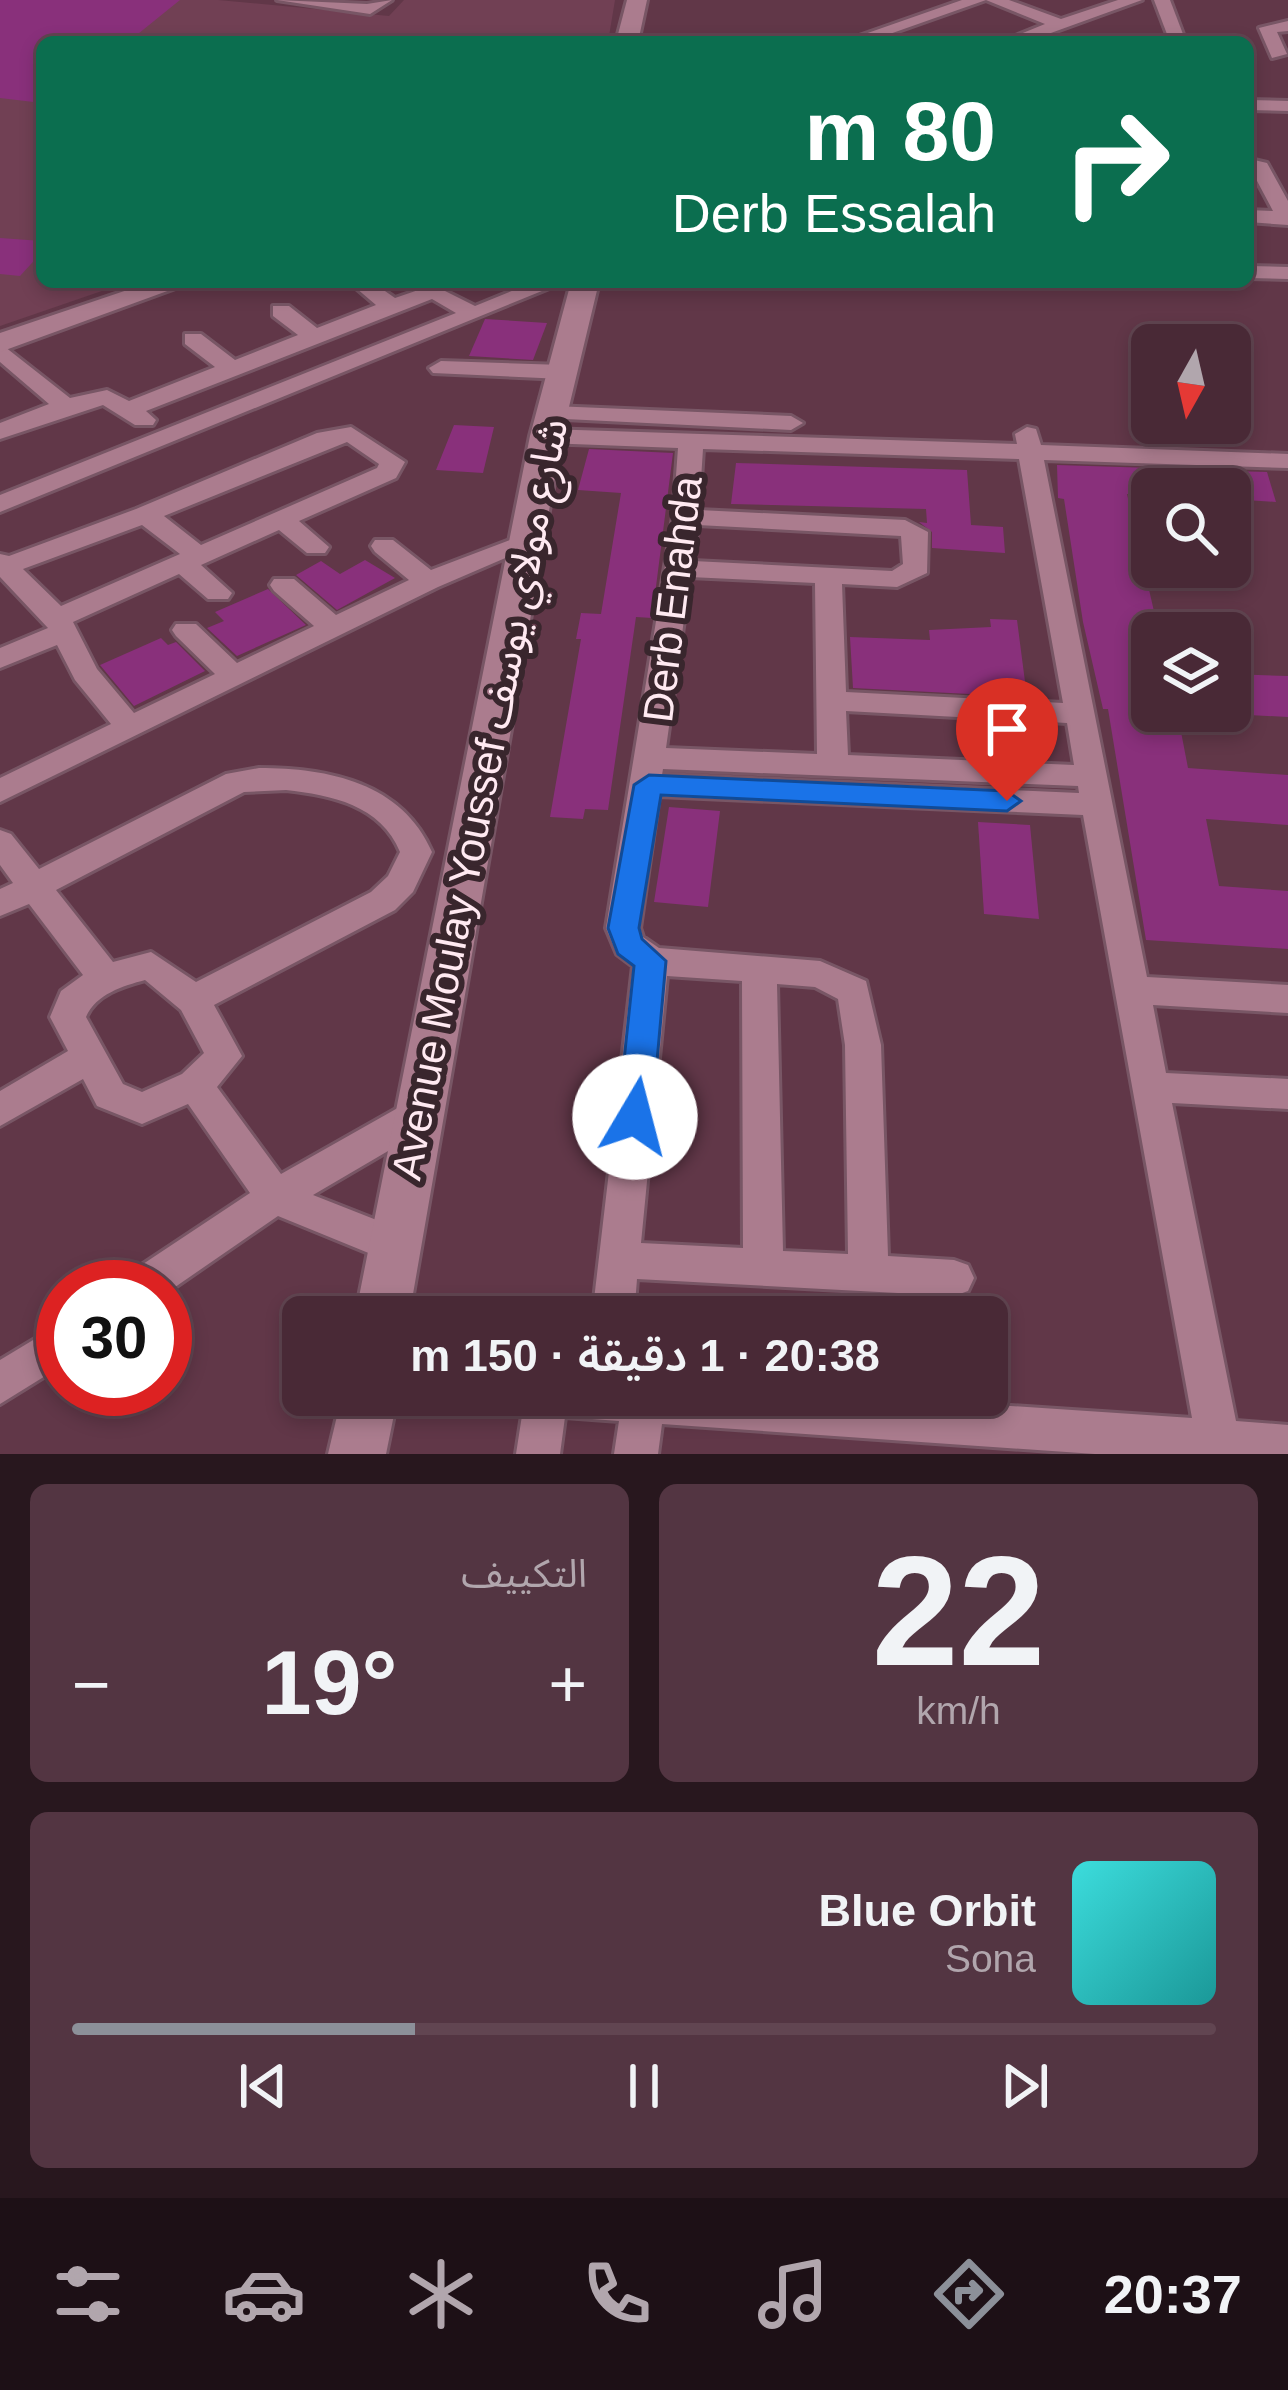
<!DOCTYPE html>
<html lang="ar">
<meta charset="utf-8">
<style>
body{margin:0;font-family:Helvetica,"Noto Sans Arabic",sans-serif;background:#533542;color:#f1f3f6;direction:rtl;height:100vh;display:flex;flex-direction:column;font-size:45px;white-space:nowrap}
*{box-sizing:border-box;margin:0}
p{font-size:39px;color:#b1a6ad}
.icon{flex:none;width:66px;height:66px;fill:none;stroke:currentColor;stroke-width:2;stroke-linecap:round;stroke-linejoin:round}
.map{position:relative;height:1454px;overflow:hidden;direction:ltr}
.details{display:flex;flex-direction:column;gap:30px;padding:30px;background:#28171e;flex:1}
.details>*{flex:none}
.top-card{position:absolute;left:36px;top:36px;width:1218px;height:252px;border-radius:18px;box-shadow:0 6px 18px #0003,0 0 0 3px #614551;direction:rtl;background:#0b6e4f;color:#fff;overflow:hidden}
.needle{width:78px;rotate:188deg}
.controls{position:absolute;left:1131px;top:324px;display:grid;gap:24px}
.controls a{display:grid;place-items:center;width:120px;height:120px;border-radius:18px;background:#492936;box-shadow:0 6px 18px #0003,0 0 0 3px #614551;font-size:60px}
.speed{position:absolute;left:36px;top:1260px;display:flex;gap:24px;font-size:60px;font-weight:700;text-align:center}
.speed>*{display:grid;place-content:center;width:156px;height:156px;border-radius:50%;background:#492936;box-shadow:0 6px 18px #0003,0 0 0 3px #614551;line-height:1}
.speed .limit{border:18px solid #d22;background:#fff;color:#111}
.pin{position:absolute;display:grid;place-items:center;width:102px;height:102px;color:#fff;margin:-123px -51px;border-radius:50% 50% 50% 0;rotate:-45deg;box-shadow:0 0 12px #0007}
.pin .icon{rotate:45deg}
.me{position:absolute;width:132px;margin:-66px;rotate:8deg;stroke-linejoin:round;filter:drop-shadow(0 0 9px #0008)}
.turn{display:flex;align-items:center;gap:42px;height:252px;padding:0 60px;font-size:54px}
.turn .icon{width:156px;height:156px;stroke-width:2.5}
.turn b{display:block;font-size:84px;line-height:102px}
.big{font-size:90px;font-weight:600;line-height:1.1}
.details .tile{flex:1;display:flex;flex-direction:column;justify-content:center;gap:18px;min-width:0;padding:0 42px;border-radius:18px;background:#533542}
.details .dial{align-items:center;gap:0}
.dial b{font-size:156px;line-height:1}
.song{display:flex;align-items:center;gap:36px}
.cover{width:144px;height:144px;border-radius:18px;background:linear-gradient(135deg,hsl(180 70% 55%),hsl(180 70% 35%))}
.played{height:12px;border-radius:6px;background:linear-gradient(90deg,#8c9099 30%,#614551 30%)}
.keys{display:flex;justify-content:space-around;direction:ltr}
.heat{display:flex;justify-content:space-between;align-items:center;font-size:66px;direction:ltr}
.details .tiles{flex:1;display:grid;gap:30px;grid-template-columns:1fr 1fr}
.tile:last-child{grid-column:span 2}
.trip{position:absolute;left:282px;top:1296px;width:726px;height:120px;border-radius:18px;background:#492936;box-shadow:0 6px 18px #0003,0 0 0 3px #614551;font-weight:600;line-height:120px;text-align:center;direction:rtl}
.dock{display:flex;height:192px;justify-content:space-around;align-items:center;background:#1d1016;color:#b1a6ad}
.dock .icon{width:84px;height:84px}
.dock .current{color:#8c9099}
.dock b{font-size:54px;color:#f1f3f6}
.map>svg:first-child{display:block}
.built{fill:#714054}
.building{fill:#89307b}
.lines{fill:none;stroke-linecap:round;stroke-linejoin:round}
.minor-casing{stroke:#785665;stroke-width:6}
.tertiary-casing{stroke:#785665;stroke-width:6}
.minor{fill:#ab7c8e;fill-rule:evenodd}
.tertiary{fill:#ab7c8e;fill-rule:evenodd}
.route{fill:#1a73e8;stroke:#114b97;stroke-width:3}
.labels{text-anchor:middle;stroke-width:12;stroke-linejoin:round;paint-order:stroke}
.street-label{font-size:42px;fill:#ffe9f1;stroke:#39262d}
</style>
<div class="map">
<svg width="1288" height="1454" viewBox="0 0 1288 1454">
<rect width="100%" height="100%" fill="#613748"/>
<polygon class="built" points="57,0 218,0 389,16 404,0 615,0 608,42 42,42 42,282 128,282 0,326 0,38"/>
<g class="building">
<polygon points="0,0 180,0 128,42 42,42 42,103 0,98"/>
<polygon points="0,238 42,241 42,252 20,276 0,274"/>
<polygon points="485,319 547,323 533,360 469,356"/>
<polygon points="454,425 494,427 483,473 436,470"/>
<polygon points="589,449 673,453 652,618 636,617 608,810 585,809 583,819 550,817 581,639 576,639 581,613 601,614 621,493 578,490"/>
<polygon points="736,463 967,470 971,525 1003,527 1005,553 932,548 932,532 919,522 927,523 926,509 731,504"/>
<polygon points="1057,465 1152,468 1152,495 1127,494 1159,633 1152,633 1152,648 1134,651 1135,670 1152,671 1152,711 1177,711 1188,768 1288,775 1288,825 1206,819 1219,886 1288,891 1288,949 1146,940 1108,709 1103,709 1083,622 1064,499 1058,498"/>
<polygon points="1230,471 1267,472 1276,502 1230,499"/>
<polygon points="365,560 395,578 337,610 296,575 321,561 340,574"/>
<polygon points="268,589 306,625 237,656 207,628 224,621 215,612"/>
<polygon points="990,619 1017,620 1027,697 853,688 850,637 930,640 929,630 991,627"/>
<polygon points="161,638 168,645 176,642 205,671 134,706 100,665"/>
<polygon points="1230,674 1288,676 1288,717 1230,714"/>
<polygon points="669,807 720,811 708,907 654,902"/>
<polygon points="978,822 1030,825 1039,919 984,914"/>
</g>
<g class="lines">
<g class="minor-casing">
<g id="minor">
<polygon points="277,0 367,4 392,0 370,14"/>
<polygon points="962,0 1009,0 1061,19 1118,0 1142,0 1026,42 1001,42 1045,24 986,0 867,42 842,42"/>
<polygon points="1154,0 1170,0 1186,42 1170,42"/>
<polygon points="1288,21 1288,31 1277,32 1287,54 1272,58 1259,28"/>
<polygon points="1248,100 1288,101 1288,111 1248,110"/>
<polygon points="1250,159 1267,163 1288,201 1288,225 1248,222 1248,210 1273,211 1248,164"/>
<polygon points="1248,266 1288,267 1288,279 1248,278"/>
<polygon points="349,282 372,282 395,298 433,285 475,306 534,282 564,282 0,512 0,495 456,313 432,299 146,411 156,420 153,425 135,425 103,405 0,439 0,423 49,404 0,362 0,343 70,398 107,390 129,401 215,367 185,344 185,334 201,334 235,360 298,335 273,316 273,306 289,306 317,328 376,305"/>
<polygon points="441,361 563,365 575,372 563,379 433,373 429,368"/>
<polygon points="553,406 791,416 803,423 791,430 545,418 541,413"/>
<path d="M351,427l54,35 -9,16 -97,43 30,26 -4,6h-18l-28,-23 -78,35 31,28 -4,6h-20l-29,-25 -106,48 24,47 37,44 81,-39 -39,-38 -4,-6 4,-6h20l41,39 77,-37 -40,-35 -4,-6 4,-6h20l42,36 73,-35 -34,-28 -4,-6 4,-6h18l38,30 87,-33 9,-2 13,8 -102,44 -438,215v-24l111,-54 -36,-44 -18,-35 -57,23v-20l48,-20 -48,-51v-23l9,2 127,-47 181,-76zM347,442l32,22 -2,4 -176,77 -37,-29zM142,525l38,29 -119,52 -38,-37z"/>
<path d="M1027,427l9,2 5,16 247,9v14l-244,-8 103,517 141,8v28l-135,-8 13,68 122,6v30l-116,-6 64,318 52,4v29h-193l-433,-30 -4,30h-44l5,-33 -54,-4 -5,37h-44l7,-45 -6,-14h327l348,23 -109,-603 -424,-19 -19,132 3,9 16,11 161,13 46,20 15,64 7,211 66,4 14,5 6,13 -6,13 -14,5 -317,-17 -3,38h-42l41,-351 -16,-12 -11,-26 67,-411 5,-69 -132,-5 -12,-7 12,-7 471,15 -2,-10zM703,449l316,10 44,244 -217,-11 -4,-108 55,3 30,-14 1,-41 -23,-12 -206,-10zM698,525l203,11 2,28 -11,7 -199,-10zM690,577l125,6 2,171 -151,-6zM846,711l221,12 7,42 -226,-10zM663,769l415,17 1,7 -417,-18zM667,976l75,5 1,267 -102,-5zM777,984l38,3 23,12 7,46 3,209 -65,-3z"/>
<path d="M259,768c70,0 143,15 173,84l-19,40 -18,18 -181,95 28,51 -25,31 64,87 122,-69 13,-5 13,5 6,11 -6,11 -116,68 94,37 6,13 -6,13 -14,5 -115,-47 -113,78v-7h-43l6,-13 122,-81 -62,-89 -46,20 -45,-18 -14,-27 -83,47v-35l68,-40 -18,-34 11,-26 22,-16 -54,-71 -29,12v-27l13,-6 -13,-18v-35l11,4 28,35 187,-95zM286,790c45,5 95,15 114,62l-12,24 -17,16 -175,90 -45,-30 -38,10 -57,-72 188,-98zM145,980l36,30 23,43 -22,21 -40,18 -19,-8 -37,-67c10,-23 37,-31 59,-37z"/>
<polygon points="63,1322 63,1365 0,1404 0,1360"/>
</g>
</g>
<g class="tertiary-casing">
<g id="tertiary">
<polygon points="627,0 647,0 638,42 616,42"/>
<polygon points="151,282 192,282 0,352 0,333"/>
<polygon points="571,282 599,282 562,436 409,1317 355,1317 530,436"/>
<polygon points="342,1395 398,1395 386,1454 328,1454"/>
</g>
</g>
<use href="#minor" class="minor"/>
<use href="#tertiary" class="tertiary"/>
</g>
<polygon class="route" points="649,775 1007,791 1021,801 1007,811 661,795 639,928 642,939 666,961 652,1117 647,1127 623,1127 618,1117 634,966 618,954 608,928 634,785"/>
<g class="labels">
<g class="street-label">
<text transform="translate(672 599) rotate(-83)" y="15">Derb Enahda</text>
<text transform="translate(479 799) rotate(-79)" y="15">Avenue Moulay Youssef شارع مولاي يوسف</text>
</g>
</g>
</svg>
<div class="controls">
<a><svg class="needle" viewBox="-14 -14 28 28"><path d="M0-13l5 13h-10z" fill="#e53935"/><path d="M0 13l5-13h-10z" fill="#b1a6ad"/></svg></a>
<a><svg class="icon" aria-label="search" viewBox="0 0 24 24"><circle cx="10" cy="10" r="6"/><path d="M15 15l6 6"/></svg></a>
<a><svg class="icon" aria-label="layers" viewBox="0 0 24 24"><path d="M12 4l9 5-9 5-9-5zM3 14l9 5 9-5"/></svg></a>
</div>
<div class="speed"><div class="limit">30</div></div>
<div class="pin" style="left:1007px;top:801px;background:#d93025"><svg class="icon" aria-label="arrive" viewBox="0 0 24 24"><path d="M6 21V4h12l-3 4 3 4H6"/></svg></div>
<svg class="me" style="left:635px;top:1117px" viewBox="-20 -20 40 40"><circle r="19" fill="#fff"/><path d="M0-13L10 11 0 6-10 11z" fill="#1a73e8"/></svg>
<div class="trip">20:38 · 1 دقيقة · 150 m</div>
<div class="top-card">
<div class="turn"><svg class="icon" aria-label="right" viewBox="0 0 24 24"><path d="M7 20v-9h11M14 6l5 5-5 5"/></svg><div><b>80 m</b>Derb Essalah</div></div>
</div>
</div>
<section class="details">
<div class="tiles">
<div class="tile dial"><b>22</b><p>km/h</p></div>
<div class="tile"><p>التكييف</p>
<div class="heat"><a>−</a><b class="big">19°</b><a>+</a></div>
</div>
<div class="tile">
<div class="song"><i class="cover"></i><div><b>Blue Orbit</b><p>Sona</p></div></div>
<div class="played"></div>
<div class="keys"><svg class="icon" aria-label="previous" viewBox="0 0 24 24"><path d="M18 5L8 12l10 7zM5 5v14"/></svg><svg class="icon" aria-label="pause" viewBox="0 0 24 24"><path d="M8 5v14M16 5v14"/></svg><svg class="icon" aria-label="next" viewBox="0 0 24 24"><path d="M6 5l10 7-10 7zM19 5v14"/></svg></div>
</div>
</div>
</section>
<nav class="dock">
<b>20:37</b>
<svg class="icon current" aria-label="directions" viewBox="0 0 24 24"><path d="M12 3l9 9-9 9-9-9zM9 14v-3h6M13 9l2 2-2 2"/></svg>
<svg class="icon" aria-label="music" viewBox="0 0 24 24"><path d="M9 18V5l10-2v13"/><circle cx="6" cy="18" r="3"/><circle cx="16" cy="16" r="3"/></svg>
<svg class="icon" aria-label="phone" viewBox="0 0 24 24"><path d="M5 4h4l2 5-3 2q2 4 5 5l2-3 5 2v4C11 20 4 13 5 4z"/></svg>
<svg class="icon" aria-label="climate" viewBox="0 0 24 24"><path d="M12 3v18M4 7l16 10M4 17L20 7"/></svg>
<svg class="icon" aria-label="car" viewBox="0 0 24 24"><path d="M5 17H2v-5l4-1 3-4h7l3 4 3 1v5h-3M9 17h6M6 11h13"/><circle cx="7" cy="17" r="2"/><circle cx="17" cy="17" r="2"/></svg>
<svg class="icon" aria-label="filters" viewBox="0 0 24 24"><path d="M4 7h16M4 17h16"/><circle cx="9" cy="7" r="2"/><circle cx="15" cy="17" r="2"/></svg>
</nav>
